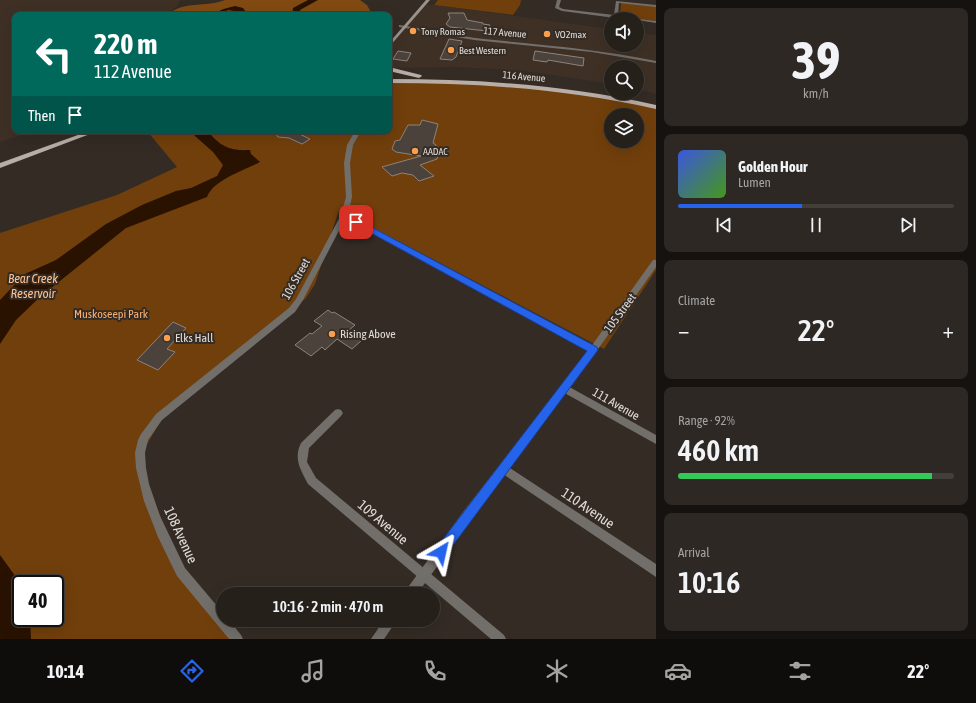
<!DOCTYPE html>
<meta charset="utf-8">
<style>
body{margin:0;font-family:"Asap Condensed",sans-serif;background:#2e2824;color:#f1f3f6;height:100vh;display:flex;flex-direction:column;font-size:15px;white-space:nowrap}
*{box-sizing:border-box;margin:0}
p{font-size:13px;color:#a4a3a3}
.icon{flex:none;width:22px;height:22px;fill:none;stroke:currentColor;stroke-width:2;stroke-linecap:round;stroke-linejoin:round}
.map{position:relative;flex:1;overflow:hidden}
.drawer{display:flex;flex-direction:column;gap:8px;padding:8px;background:#15120f;width:320px}
.drawer>*{flex:none}
.hud{position:absolute;left:12px;top:12px;width:380px;height:122px;border-radius:8px;box-shadow:0 4px 16px #0002,0 0 0 1px #423e3a;background:#00695c;color:#fff;overflow:hidden}
.fabs{position:absolute;left:604px;top:12px;display:grid;gap:8px}
.fabs a{display:grid;place-items:center;width:40px;height:40px;border-radius:50%;background:#26201b;box-shadow:0 4px 16px #0002,0 0 0 1px #423e3a;font-size:20px}
.speed{position:absolute;left:12px;top:575px;display:flex;gap:8px;font-size:20px;font-weight:700;text-align:center}
.speed>*{display:grid;place-content:center;width:52px;height:52px;border-radius:50%;background:#26201b;box-shadow:0 4px 16px #0002,0 0 0 1px #423e3a;line-height:1}
.speed .limit{border:2px solid #111;border-radius:6px;background:#fff;color:#111}
.pin{position:absolute;display:grid;place-items:center;width:34px;height:34px;color:#fff;margin:-17px;border-radius:8px;box-shadow:0 2px 6px #0006}
.me{position:absolute;width:44px;margin:-22px;rotate:36deg;stroke-linejoin:round;filter:drop-shadow(0 0 3px #0008)}
.turn{display:flex;align-items:center;gap:14px;height:84px;padding:0 16px;font-size:18px}
.turn .icon{width:52px;height:52px;stroke-width:2.5}
.turn b{display:block;font-size:28px;line-height:34px}
.then{display:flex;align-items:center;height:38px;padding:0 16px;background:#0003;gap:8px;font-size:15px}
.big{font-size:30px;font-weight:600;line-height:1.1}
.drawer .widget{flex:1;display:flex;flex-direction:column;justify-content:center;gap:6px;min-width:0;padding:0 14px;border-radius:8px;background:#2e2824}
.drawer .dial{align-items:center;gap:0}
.dial b{font-size:52px;line-height:1}
.song{display:flex;align-items:center;gap:12px}
.cover{width:48px;height:48px;border-radius:6px;background:linear-gradient(135deg,hsl(230 70% 55%),hsl(100 70% 35%))}
.played{height:4px;border-radius:2px;background:linear-gradient(90deg,#2563eb 45%,#423e3a 45%)}
.keys{display:flex;justify-content:space-around;direction:ltr}
.heat{display:flex;justify-content:space-between;align-items:center;font-size:22px;direction:ltr}
.charge{height:6px;border-radius:3px;background:linear-gradient(90deg,#34c759 92%,#423e3a 0)}
.trip{position:absolute;left:216px;top:587px;width:224px;height:40px;border-radius:20px;background:#26201b;box-shadow:0 4px 16px #0002,0 0 0 1px #423e3a;font-weight:600;line-height:40px;text-align:center}
.menu{display:flex;height:64px;justify-content:space-around;align-items:center;background:#0f0d0b;color:#a4a3a3}
.menu .icon{width:28px;height:28px}
.menu .on{color:#2563eb}
.menu b{font-size:18px;color:#f1f3f6}
main{display:flex;flex:1;min-height:0}
.map>svg:first-child{display:block}
.built{fill:#3e3025}
.green{fill:#713f0b;fill-rule:evenodd}
.forest{fill:#814a12}
.water{fill:#291200}
.building{fill:#4b423b;stroke:#8d837b}
.lines{fill:none;stroke-linecap:round;stroke-linejoin:round}
.minor{fill:#726e6a;fill-rule:evenodd}
.tertiary{fill:#726e6a;fill-rule:evenodd}
.secondary{fill:#99928d;fill-rule:evenodd}
.primary{fill:#b8aea7;fill-rule:evenodd}
.route{fill:#2563eb;stroke:#184099}
.poi-dot{fill:#f99f4d;stroke:#332b24;stroke-width:1.5}
.labels{text-anchor:middle;stroke-width:4;stroke-linejoin:round;paint-order:stroke}
.far-poi-label{font-size:10px;fill:#e1dcd7;stroke:#332b24;text-anchor:start}
.far-street-label{font-size:10px;fill:#e1dcd7;stroke:#332b24}
.street-label{font-size:12px;fill:#e1dcd7;stroke:#332b24}
.park-label{font-size:12px;fill:#fdaf6c;stroke:#332b24}
.poi-label{font-size:12px;fill:#e1dcd7;stroke:#332b24;text-anchor:start}
.water-label{font-size:13px;font-style:italic;fill:#fdc292;stroke:#332b24}
.near-street-label{font-size:14px;fill:#e1dcd7;stroke:#332b24}
</style>
<main>
<div class="map">
<svg width="656" height="639" viewBox="0 0 656 639">
<rect width="100%" height="100%" fill="#332b24"/>
<g class="built">
<polygon points="0,0 180,0 178,5 167,15 15,15 15,131 33,131 0,142"/>
<polygon points="426,4 611,29 611,45 637,45 637,33 656,35 656,94 637,89 637,67 611,67 611,84 525,71 458,67 389,68 389,46"/>
</g>
<g class="green">
<polygon points="438,0 521,0 520,5 513,15 434,5"/>
<polygon points="621,3 656,6 656,21 620,16"/>
<path d="M389,81l141,5 126,21v163l-52,79 -265,-139 -24,74 -9,14 -59,52 -80,60 -25,43 5,29 40,102 48,55h-235v-406l117,-38 60,-28 -30,-36h242zM611,115h26v26h-26zM21,584h34v34h-34z"/>
</g>
<path class="forest" d="M225,0h135l7,5 5,9 -205,1c17,-15 39,-7 58,-15z"/>
<g class="water">
<polygon points="308,0 318,0 300,10 301,15 292,15 293,8"/>
<path d="M235,6l8,2 3,4 -1,3h-11v-4l-6,-1 -5,3 1,2h-10c6,-6 13,-7 21,-9z"/>
<path d="M192,131h16c12,16 23,20 42,19l1,4 9,8c-15,8 -47,18 -53,35l-81,31 -86,69 -24,23 -16,24v-44l25,-26 31,-14 50,-36 36,-19 34,-14 15,-3 26,-12 6,-11 -10,-13 -18,-16z"/>
<polygon points="0,555 21,584 21,618 30,618 31,639 0,639"/>
</g>
<g class="building">
<polygon points="448,13 464,13 467,20 483,23 483,24 490,25 487,31 450,27 446,24 450,18"/>
<polygon points="449,39 462,41 456,57 452,60 440,59"/>
<polygon points="398,51 411,53 407,61 393,59"/>
<polygon points="535,51 584,58 583,66 548,60 547,62 533,60"/>
<polygon points="422,120 438,124 433,143 436,145 434,151 439,151 437,159 420,165 434,176 419,181 413,175 402,173 392,176 382,167 421,156 396,152 392,149 395,141 400,140 408,125 420,125"/>
<polygon points="274,131 293,131 310,139 302,144 289,138 278,137"/>
<polygon points="328,310 332,313 334,312 355,325 348,331 362,340 352,349 337,339 325,350 322,347 311,356 295,345 310,333 312,334 322,326 314,321"/>
<polygon points="173,322 186,328 167,349 175,352 158,370 137,360"/>
</g>
<g class="lines">
<g class="minor">
<polygon points="557,0 561,0 559,7 563,9 614,15 616,1 656,5 656,7 619,3 618,16 656,21 656,23 637,20 637,19 623,19 562,11 555,8"/>
<path d="M400,25c28,4 56,11 84,14 58,6 115,10 172,22v2l-64,-11 -118,-12 -75,-13v-2z"/>
<polygon points="653,260 656,260 656,267 596,352 590,352 589,350 590,348"/>
<polygon points="564,384 656,435 656,444 561,391 560,388 561,385"/>
<path d="M338,409l3,1 2,3 -2,3 -32,32 -2,14 9,16 188,157 2,4h-15l-183,-155c-7,-14 -15,-25 -7,-41l34,-33z"/>
<polygon points="504,464 656,564 656,577 500,472 499,469 500,466"/>
</g>
<g class="tertiary">
<polygon points="355,131 361,131 353,145 350,163 352,197 348,214 596,348 597,350 471,520 417,594 404,594 406,590 463,512 588,351 345,219 303,300 295,312 162,420 148,440 145,453 146,468 149,484 160,516 185,568 223,613 223,620 229,620 241,635 243,639 229,639 177,576 158,537 144,501 136,468 135,453 138,440 141,434 156,414 289,308 296,299 341,215 346,197 344,163 347,145"/>
<polygon points="384,620 397,620 384,639 371,639"/>
</g>
<polygon class="secondary" points="426,0 430,0 389,47 389,43"/>
<g class="primary">
<polygon points="389,67 421,75 422,76 419,78 389,71"/>
<path d="M389,79c90,0 179,6 267,26v4c-88,-20 -177,-26 -267,-26z"/>
<polygon points="89,131 98,131 0,168 0,163"/>
</g>
</g>
<polygon class="route" points="356,219 597,347 598,350 445,556 441,558 437,556 435,552 437,547 587,351 353,223 353,220"/>
<g class="poi-dot">
<circle cx="413" cy="31" r="4"/>
<circle cx="547" cy="34" r="4"/>
<circle cx="451" cy="50" r="4"/>
<circle cx="415" cy="151" r="4"/>
<circle cx="332" cy="334" r="4"/>
<circle cx="167" cy="338" r="4"/>
</g>
<g class="labels">
<g class="far-poi-label">
<text x="421" y="35">Tony Romas</text>
<text x="555" y="38">VO2max</text>
<text x="459" y="54">Best Western</text>
<text x="423" y="155">AADAC</text>
</g>
<g class="far-street-label">
<text transform="translate(505 32) rotate(5)" y="4">117 Avenue</text>
<text transform="translate(524 76) rotate(5)" y="4">116 Avenue</text>
</g>
<g class="street-label">
<text transform="translate(296 279) rotate(-61)" y="4">106 Street</text>
<text transform="translate(620 313) rotate(-54)" y="4">105 Street</text>
<text transform="translate(616 404) rotate(30)" y="4">111 Avenue</text>
</g>
<g class="park-label">
<text x="111" y="318">Muskoseepi Park</text>
</g>
<g class="poi-label">
<text x="340" y="338">Rising Above</text>
<text x="175" y="342">Elks Hall</text>
</g>
<g class="water-label">
<text x="33" y="283">Bear Creek<tspan x="33" dy="15">Reservoir</tspan></text>
</g>
<g class="near-street-label">
<text transform="translate(588 508) rotate(34)" y="5">110 Avenue</text>
<text transform="translate(383 522) rotate(40)" y="5">109 Avenue</text>
<text transform="translate(181 535) rotate(65)" y="5">108 Avenue</text>
</g>
</g>
</svg>
<div class="fabs">
<a><svg class="icon" aria-label="sound" viewBox="0 0 24 24"><path d="M4 9h4l5-4v14l-5-4H4zM17 9q2 3 0 6"/></svg></a>
<a><svg class="icon" aria-label="search" viewBox="0 0 24 24"><circle cx="10" cy="10" r="6"/><path d="M15 15l6 6"/></svg></a>
<a><svg class="icon" aria-label="layers" viewBox="0 0 24 24"><path d="M12 4l9 5-9 5-9-5zM3 14l9 5 9-5"/></svg></a>
</div>
<div class="speed"><div class="limit">40</div></div>
<div class="pin" style="left:356px;top:222px;background:#d93025"><svg class="icon" aria-label="arrive" viewBox="0 0 24 24"><path d="M6 21V4h12l-3 4 3 4H6"/></svg></div>
<svg class="me" style="left:441px;top:552px" viewBox="-20 -20 40 40"><path d="M0-17L14 15 0 8-14 15z" fill="#2563eb" stroke="#fff" stroke-width="4"/></svg>
<div class="trip">10:16 · 2 min · 470 m</div>
<div class="hud">
<div class="turn"><svg class="icon" aria-label="left" viewBox="0 0 24 24"><path d="M17 20v-9H6M10 6l-5 5 5 5"/></svg><div><b>220 m</b>112 Avenue</div></div>
<div class="then">Then<svg class="icon" aria-label="arrive" viewBox="0 0 24 24"><path d="M6 21V4h12l-3 4 3 4H6"/></svg></div>
</div>
</div>
<section class="drawer">
<div class="widget dial"><b>39</b><p>km/h</p></div>
<div class="widget">
<div class="song"><i class="cover"></i><div><b>Golden Hour</b><p>Lumen</p></div></div>
<div class="played"></div>
<div class="keys"><svg class="icon" aria-label="previous" viewBox="0 0 24 24"><path d="M18 5L8 12l10 7zM5 5v14"/></svg><svg class="icon" aria-label="pause" viewBox="0 0 24 24"><path d="M8 5v14M16 5v14"/></svg><svg class="icon" aria-label="next" viewBox="0 0 24 24"><path d="M6 5l10 7-10 7zM19 5v14"/></svg></div>
</div>
<div class="widget"><p>Climate</p>
<div class="heat"><a>−</a><b class="big">22°</b><a>+</a></div>
</div>
<div class="widget"><p>Range · 92%</p><b class="big">460 km</b><div class="charge"></div></div>
<div class="widget"><p>Arrival</p><b class="big">10:16</b></div>
</section>
</main>
<nav class="menu">
<b>10:14</b>
<svg class="icon on" aria-label="directions" viewBox="0 0 24 24"><path d="M12 3l9 9-9 9-9-9zM9 14v-3h6M13 9l2 2-2 2"/></svg>
<svg class="icon" aria-label="music" viewBox="0 0 24 24"><path d="M9 18V5l10-2v13"/><circle cx="6" cy="18" r="3"/><circle cx="16" cy="16" r="3"/></svg>
<svg class="icon" aria-label="phone" viewBox="0 0 24 24"><path d="M5 4h4l2 5-3 2q2 4 5 5l2-3 5 2v4C11 20 4 13 5 4z"/></svg>
<svg class="icon" aria-label="climate" viewBox="0 0 24 24"><path d="M12 3v18M4 7l16 10M4 17L20 7"/></svg>
<svg class="icon" aria-label="car" viewBox="0 0 24 24"><path d="M5 17H2v-5l4-1 3-4h7l3 4 3 1v5h-3M9 17h6M6 11h13"/><circle cx="7" cy="17" r="2"/><circle cx="17" cy="17" r="2"/></svg>
<svg class="icon" aria-label="filters" viewBox="0 0 24 24"><path d="M4 7h16M4 17h16"/><circle cx="9" cy="7" r="2"/><circle cx="15" cy="17" r="2"/></svg>
<b>22°</b>
</nav>
